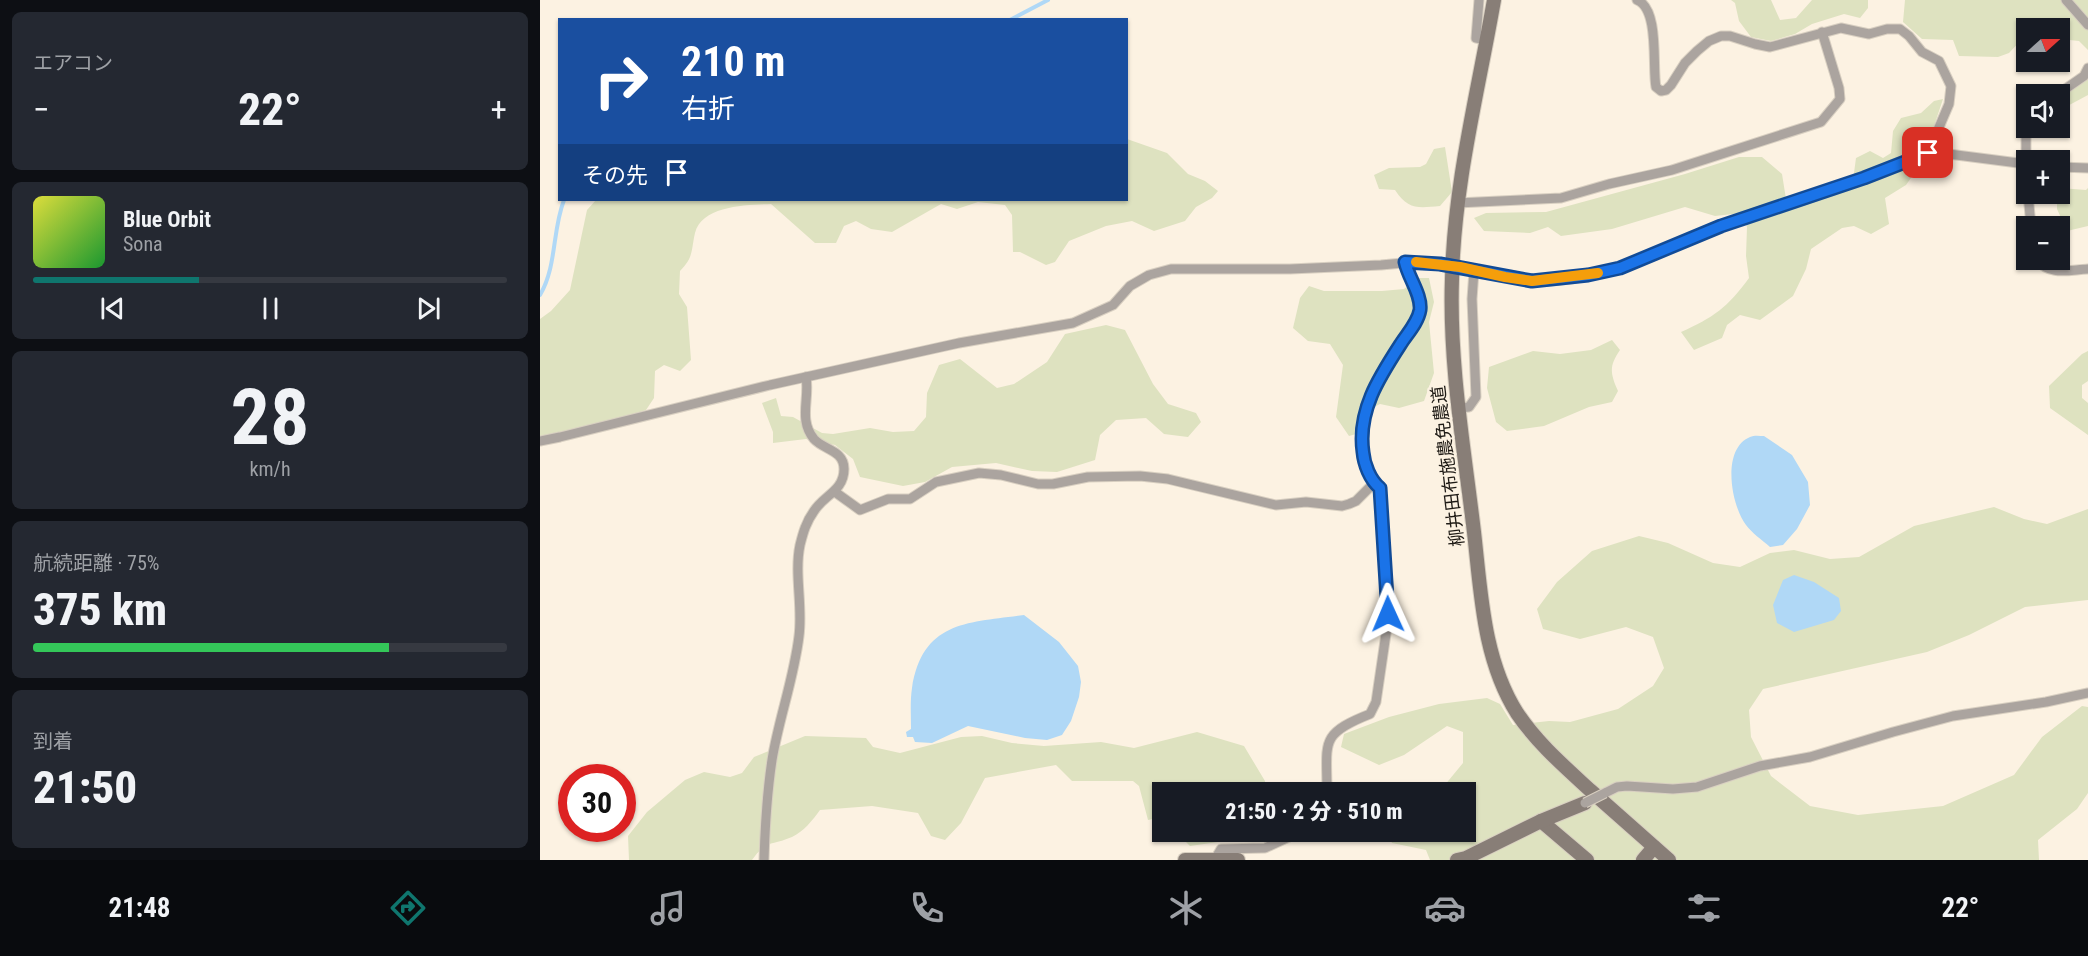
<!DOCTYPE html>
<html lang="ja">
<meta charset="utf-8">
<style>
body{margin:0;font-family:"Roboto Condensed","Noto Sans JP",sans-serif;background:#242831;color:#f1f3f6;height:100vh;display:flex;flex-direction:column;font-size:22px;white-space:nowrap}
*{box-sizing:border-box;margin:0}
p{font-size:20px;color:#9ea1a6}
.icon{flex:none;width:33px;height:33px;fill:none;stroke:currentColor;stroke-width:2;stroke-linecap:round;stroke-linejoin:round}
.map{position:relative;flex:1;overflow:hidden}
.drawer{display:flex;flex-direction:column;gap:12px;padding:12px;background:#0d0f14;width:540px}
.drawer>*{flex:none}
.guide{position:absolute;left:18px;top:18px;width:570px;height:183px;border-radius:0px;box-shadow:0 2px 4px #0004;background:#1a4fa0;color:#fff;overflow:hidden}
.needle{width:39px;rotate:69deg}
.controls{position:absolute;left:1476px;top:18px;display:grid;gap:12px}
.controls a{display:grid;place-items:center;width:54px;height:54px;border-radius:0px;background:#171b24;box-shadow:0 2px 4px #0004;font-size:30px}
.speed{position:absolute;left:18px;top:764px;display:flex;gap:12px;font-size:30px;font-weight:700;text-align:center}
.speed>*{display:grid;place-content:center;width:78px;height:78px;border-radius:50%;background:#171b24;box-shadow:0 2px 4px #0004;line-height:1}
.speed .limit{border:9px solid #d22;background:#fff;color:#111}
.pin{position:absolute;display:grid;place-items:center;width:51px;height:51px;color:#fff;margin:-26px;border-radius:12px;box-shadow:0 3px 9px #0006}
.me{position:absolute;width:66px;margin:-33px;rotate:359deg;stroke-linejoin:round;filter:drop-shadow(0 0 4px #0008)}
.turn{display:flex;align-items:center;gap:21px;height:126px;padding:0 24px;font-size:27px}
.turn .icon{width:78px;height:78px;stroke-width:2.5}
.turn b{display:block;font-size:42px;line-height:51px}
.then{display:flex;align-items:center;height:57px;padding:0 24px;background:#0003;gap:12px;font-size:22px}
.big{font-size:45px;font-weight:800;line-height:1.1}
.drawer .widget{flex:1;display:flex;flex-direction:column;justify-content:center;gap:9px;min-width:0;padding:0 21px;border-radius:9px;background:#242831}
.drawer .dial{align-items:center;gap:0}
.dial b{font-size:78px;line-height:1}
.song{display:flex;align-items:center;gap:18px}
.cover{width:72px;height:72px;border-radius:9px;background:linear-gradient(135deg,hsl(60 70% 55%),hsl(130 70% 35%))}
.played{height:6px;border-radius:3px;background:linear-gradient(90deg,#0f766e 35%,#363941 35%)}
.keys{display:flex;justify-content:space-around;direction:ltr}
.heat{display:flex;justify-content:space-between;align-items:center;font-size:33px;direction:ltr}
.charge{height:9px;border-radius:4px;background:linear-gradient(90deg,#34c759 75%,#363941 0)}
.trip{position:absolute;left:612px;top:782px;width:324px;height:60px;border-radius:0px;background:#171b24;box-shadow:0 2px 4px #0004;font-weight:800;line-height:60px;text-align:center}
.tab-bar{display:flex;height:96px;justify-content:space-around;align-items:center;background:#090b0e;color:#9ea1a6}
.tab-bar .icon{width:42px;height:42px}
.tab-bar .active{color:#0f766e}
.tab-bar b{font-size:27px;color:#f1f3f6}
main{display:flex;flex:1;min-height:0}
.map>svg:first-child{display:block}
.green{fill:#dee2c0}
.water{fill:#b0d8f6}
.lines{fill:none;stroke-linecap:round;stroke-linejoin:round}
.stream{stroke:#b0d8f6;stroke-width:4}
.street-casing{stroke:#d8cfc1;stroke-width:11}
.secondary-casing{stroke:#d8cfc1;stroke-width:16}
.street{stroke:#aba49f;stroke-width:9}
.secondary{stroke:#887e77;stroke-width:14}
.street-bridge-casing{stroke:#d8cfc1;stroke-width:11;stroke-linecap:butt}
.street-bridge{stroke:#aba49f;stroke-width:9}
.route-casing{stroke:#114b97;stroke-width:15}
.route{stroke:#1a73e8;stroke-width:10}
.slow{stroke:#f59e0b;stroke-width:10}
.labels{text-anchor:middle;stroke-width:5;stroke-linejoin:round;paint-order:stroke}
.street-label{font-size:18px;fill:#1e1a15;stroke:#fcf2e2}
</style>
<main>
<section class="drawer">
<div class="widget"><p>エアコン</p>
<div class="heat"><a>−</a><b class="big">22°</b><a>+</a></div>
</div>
<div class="widget">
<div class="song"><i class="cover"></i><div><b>Blue Orbit</b><p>Sona</p></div></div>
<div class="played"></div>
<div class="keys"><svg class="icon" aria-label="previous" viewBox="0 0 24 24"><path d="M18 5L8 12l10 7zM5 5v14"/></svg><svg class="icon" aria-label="pause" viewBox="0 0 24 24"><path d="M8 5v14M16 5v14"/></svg><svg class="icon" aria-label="next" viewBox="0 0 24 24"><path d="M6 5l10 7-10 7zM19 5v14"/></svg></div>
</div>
<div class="widget dial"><b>28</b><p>km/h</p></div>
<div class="widget"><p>航続距離 · 75%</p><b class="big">375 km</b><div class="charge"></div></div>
<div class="widget"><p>到着</p><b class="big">21:50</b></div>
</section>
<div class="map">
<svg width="1548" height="860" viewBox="0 0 1548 860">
<rect width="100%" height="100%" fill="#fcf2e2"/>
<g class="green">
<polygon points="1191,0 1231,0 1240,20 1256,18 1272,0 1328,0 1328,8 1320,18 1304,14 1272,24 1255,34 1231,41 1211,37 1199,21 1195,3"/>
<polygon points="1365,0 1548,0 1548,50 1539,41 1520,39 1520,28 1486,28 1486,35 1469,53 1458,57 1419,56 1413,40 1382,39 1363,22"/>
<polygon points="1548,75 1548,95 1520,110 1520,100"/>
<path d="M1403,99l-9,27 -18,24 2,18 -12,17 -21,13 4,26 -18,10 -17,-8 -12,2 -31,21 -5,20 -13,27 -33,24 -20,-5 -13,10 -5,13 -28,12 -13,-18c32,-14 47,-25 68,-54l-3,-22 1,-29 -5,-14 -27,3 -30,-9 -73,22 -51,7 -13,-9 -18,6 -46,-2 -10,-13 12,-5 60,-1 139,-38 54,-17h23l20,17 4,25 16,6 46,-17 6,-15 2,-15 14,-7 13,7 8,-5 2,-22 8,-13 20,-5 13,-12z"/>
<path d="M587,139l40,14 21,21 17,7 13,10 -6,7 -16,9 -11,14 -31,10 -22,-10 -26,5 -37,15 -14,21 -9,3 -26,-13h-7l-1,-37 -7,-10 -27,-3 -21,7 -16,-5 -49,28 -21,-3 -15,-8 -12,5 -8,17h-21l-44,-39c-23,1 -69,1 -76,29 -4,17 -1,24 -15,38l-1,23 8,13 4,53 -11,11 -16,-6 -9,6 -1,27 -8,12c-34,11 -70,23 -106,26v-117l11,-8 19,-21 17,-80 9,-10h530z"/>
<path d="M905,147l7,45 -12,14c-22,2 -32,4 -45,-16l-16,-1 -5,-14 15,-7 31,-1 6,-3 8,-15z"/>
<polygon points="1520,188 1546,190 1548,188 1548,226 1527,231 1517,209 1517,194 1520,194"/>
<polygon points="879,278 889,278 894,302 889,322 894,373 884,401 859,408 840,404 822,413 816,434 809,436 796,417 803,365 790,344 768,341 753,328 760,298 769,286 784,291 842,291 864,289"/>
<polygon points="566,325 585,330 613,384 628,404 656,413 661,422 648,437 624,434 606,418 576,420 560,435 555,460 517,472 492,471 456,463 412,467 385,482 363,486 320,477 313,459 295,445 266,439 233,443 233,432 222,403 236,398 241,416 253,417 282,433 293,434 330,428 353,432 374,431 386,417 387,393 399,365 420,359 457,388 474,384 507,362 525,334"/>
<path d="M1072,340l8,10c-11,16 -10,23 -2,41l-6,11 -23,5 -45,19 -37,5 -11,-9 -9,-34 2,-21 44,-16 27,3 31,-4z"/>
<polygon points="1548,351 1548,381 1542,385 1542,398 1548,403 1548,435 1510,408 1509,386 1542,354"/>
<polygon points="1454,507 1484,519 1507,524 1548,509 1548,600 1485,607 1429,635 1387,652 1223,689 1209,710 1211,737 1231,776 1270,806 1318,815 1403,806 1474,775 1502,737 1542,706 1548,707 1548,793 1537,809 1498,840 1499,860 890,860 886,850 852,843 846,831 926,831 926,792 895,792 904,786 923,763 923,732 907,726 864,755 839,765 801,747 804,734 849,717 899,704 947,698 960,704 973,725 1009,721 1030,722 1078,709 1113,686 1124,668 1113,637 1086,627 1040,639 1003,629 997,609 1017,582 1052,551 1099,536 1128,543 1173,563 1200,567 1230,553 1254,550 1290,559 1319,557 1374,526"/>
<path d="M657,732l47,14 21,35v11h-103v25l-14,3 -9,-34 -6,-5h-61l-16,-16 -71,13 -24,45 -16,17 -14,-4 -13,-23 -46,-7 -52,4c-7,10 -17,22 -28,27 -21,9 -25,2 -40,23h-123l-1,-24 19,-24 38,-32 19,-8 26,5 12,-4 12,-16 51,-21 61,2 7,9 27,6 61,-16 21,-1 30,7 32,3 57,-4 33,6z"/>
<polygon points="640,831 733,831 735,836 724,841 678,842 650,846 641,837"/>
</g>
<g class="water">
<path d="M1224,436l28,19 16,27 2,23 -13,24 -14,16 -13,2c-8,-7 -18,-14 -24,-22 -15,-20 -25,-76 4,-88 4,-2 10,-1 14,-1z"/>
<polygon points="1254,575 1274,582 1299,598 1301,611 1294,620 1254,632 1237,623 1233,605 1243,580"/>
<path d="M484,615l35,27 19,24 3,16 -2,15 -8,24 -9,14 -15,5 -22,-2 -57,-12 -36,17 -17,-1 -2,-5h-6l-1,-5 5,-3c0,-13 -1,-28 1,-41 11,-68 57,-65 112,-73z"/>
</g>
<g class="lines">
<g class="stream">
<polyline points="470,20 508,0"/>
<path d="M0,295c17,-29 12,-64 24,-95"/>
</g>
<g class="street-casing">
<g id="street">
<polyline points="939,0 936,38 947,40"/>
<path d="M1097,0c23,9 15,68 19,87l5,4 5,-1 5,-5 14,-22 12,-12 12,-10 12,-5h9l25,8 15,3 71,-19 28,6 18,-5h13l9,7 13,16 17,9 12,25 -2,18 -21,49"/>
<polyline points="1526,0 1548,25"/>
<polyline points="1518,94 1544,76 1548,68"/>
<polyline points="1520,167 1548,168"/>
<polyline points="1488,194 1491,226"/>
<polyline points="917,203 1021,198 1069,184 1132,170 1281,122 1300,99 1299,88 1282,32"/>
<path d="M1497,260c13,16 31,10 51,9"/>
<path d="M920,267c23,6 47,12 71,14 69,3 129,-30 191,-55 42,-16 86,-29 129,-44 29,-10 58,-29 90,-29l85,11v-51"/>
<polyline points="919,408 929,407 936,397 932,299 934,271"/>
<polyline points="0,441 20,437 230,385 419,343 533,323 573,305 590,286 609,275 631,269 750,269 841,265 874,262 900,264"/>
<polyline points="295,492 320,510 348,499 370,499 396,482 439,473 461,475 498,484 513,484 548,477 600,476 628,479 736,505 766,502 802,506 809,504 816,501 834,483"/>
<path d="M787,792c0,-50 -8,-58 43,-78l6,-12 11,-75 1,-26 -8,-113c-7,-6 -9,-12 -12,-20 -24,-51 20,-104 47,-145 11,-28 -5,-35 -10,-61"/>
<polyline points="1065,793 1077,787 1087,786 1133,789 1157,787 1220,766 1270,757 1353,732 1413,716 1506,702 1548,693"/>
<polyline points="675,859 681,849 725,848 762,831"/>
<path d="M224,860c1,-33 3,-67 8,-100 7,-42 22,-82 27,-124 4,-30 -5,-62 1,-91 3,-12 6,-23 14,-34 10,-16 30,-20 30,-42 0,-19 -20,-19 -30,-30 -16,-19 -4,-41 -8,-62"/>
</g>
</g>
<g class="secondary-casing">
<g id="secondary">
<path d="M954,0c-16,92 -40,184 -42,279 -3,84 12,169 22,253 7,61 9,127 43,181 20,30 48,54 74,78 26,23 52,46 78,69"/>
<polyline points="1001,821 1047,860"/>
<polyline points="645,860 698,860"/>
<polyline points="917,860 926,858 1001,821 1045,803"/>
<polyline points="1103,860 1114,847"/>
</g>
</g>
<use href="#street" class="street"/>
<use href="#secondary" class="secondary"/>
<g class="street-bridge-casing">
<g id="street-bridge">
<polyline points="900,264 920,267"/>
<polyline points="1045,803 1065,793"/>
</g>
</g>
<use href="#street-bridge" class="street-bridge"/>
</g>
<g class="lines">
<g class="route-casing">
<path id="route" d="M848,614l-8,-126c-10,-8 -16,-24 -17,-36 -6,-42 17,-76 39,-110 6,-9 16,-20 18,-32 2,-15 -12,-33 -15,-48l35,2 92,17 56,-6 32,-7 101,-42 143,-48 64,-25"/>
</g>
<use href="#route" class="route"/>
<polyline class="slow" points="876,262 920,267 965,277 992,281 1058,273"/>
</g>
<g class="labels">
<g class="street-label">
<text transform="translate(908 466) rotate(-97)" y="6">柳井田布施農免農道</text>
</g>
</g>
</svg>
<div class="controls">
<a><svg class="needle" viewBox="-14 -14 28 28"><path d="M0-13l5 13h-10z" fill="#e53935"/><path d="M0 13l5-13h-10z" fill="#9ea1a6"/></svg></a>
<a><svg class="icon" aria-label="sound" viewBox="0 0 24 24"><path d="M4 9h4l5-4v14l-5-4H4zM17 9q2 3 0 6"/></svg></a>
<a>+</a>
<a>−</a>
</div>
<div class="speed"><div class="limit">30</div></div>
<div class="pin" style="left:1388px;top:153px;background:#d93025"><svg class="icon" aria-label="arrive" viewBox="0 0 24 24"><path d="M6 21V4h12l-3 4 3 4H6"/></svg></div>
<svg class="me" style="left:848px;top:614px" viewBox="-20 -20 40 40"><path d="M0-17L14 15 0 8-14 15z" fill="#1a73e8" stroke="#fff" stroke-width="4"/></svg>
<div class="trip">21:50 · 2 分 · 510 m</div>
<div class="guide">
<div class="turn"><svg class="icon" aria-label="right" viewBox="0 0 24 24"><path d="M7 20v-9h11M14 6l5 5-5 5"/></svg><div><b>210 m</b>右折</div></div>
<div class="then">その先<svg class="icon" aria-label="arrive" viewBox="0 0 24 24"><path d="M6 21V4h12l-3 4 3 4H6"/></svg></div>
</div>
</div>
</main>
<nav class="tab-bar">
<b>21:48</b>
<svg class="icon active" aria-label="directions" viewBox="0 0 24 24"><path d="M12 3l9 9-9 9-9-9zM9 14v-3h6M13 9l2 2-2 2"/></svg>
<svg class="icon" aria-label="music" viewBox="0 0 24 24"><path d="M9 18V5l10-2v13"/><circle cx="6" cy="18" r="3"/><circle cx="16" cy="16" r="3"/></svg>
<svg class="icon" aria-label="phone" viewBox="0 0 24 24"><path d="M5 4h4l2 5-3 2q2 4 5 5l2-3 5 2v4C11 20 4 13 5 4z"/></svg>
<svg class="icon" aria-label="climate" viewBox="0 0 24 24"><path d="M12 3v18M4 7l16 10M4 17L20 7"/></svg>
<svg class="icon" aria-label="car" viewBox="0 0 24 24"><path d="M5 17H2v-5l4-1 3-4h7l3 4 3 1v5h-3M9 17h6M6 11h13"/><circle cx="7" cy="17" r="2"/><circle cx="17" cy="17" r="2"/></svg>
<svg class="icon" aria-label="filters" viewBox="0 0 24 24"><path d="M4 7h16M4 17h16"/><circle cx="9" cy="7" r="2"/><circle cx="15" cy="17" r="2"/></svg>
<b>22°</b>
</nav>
